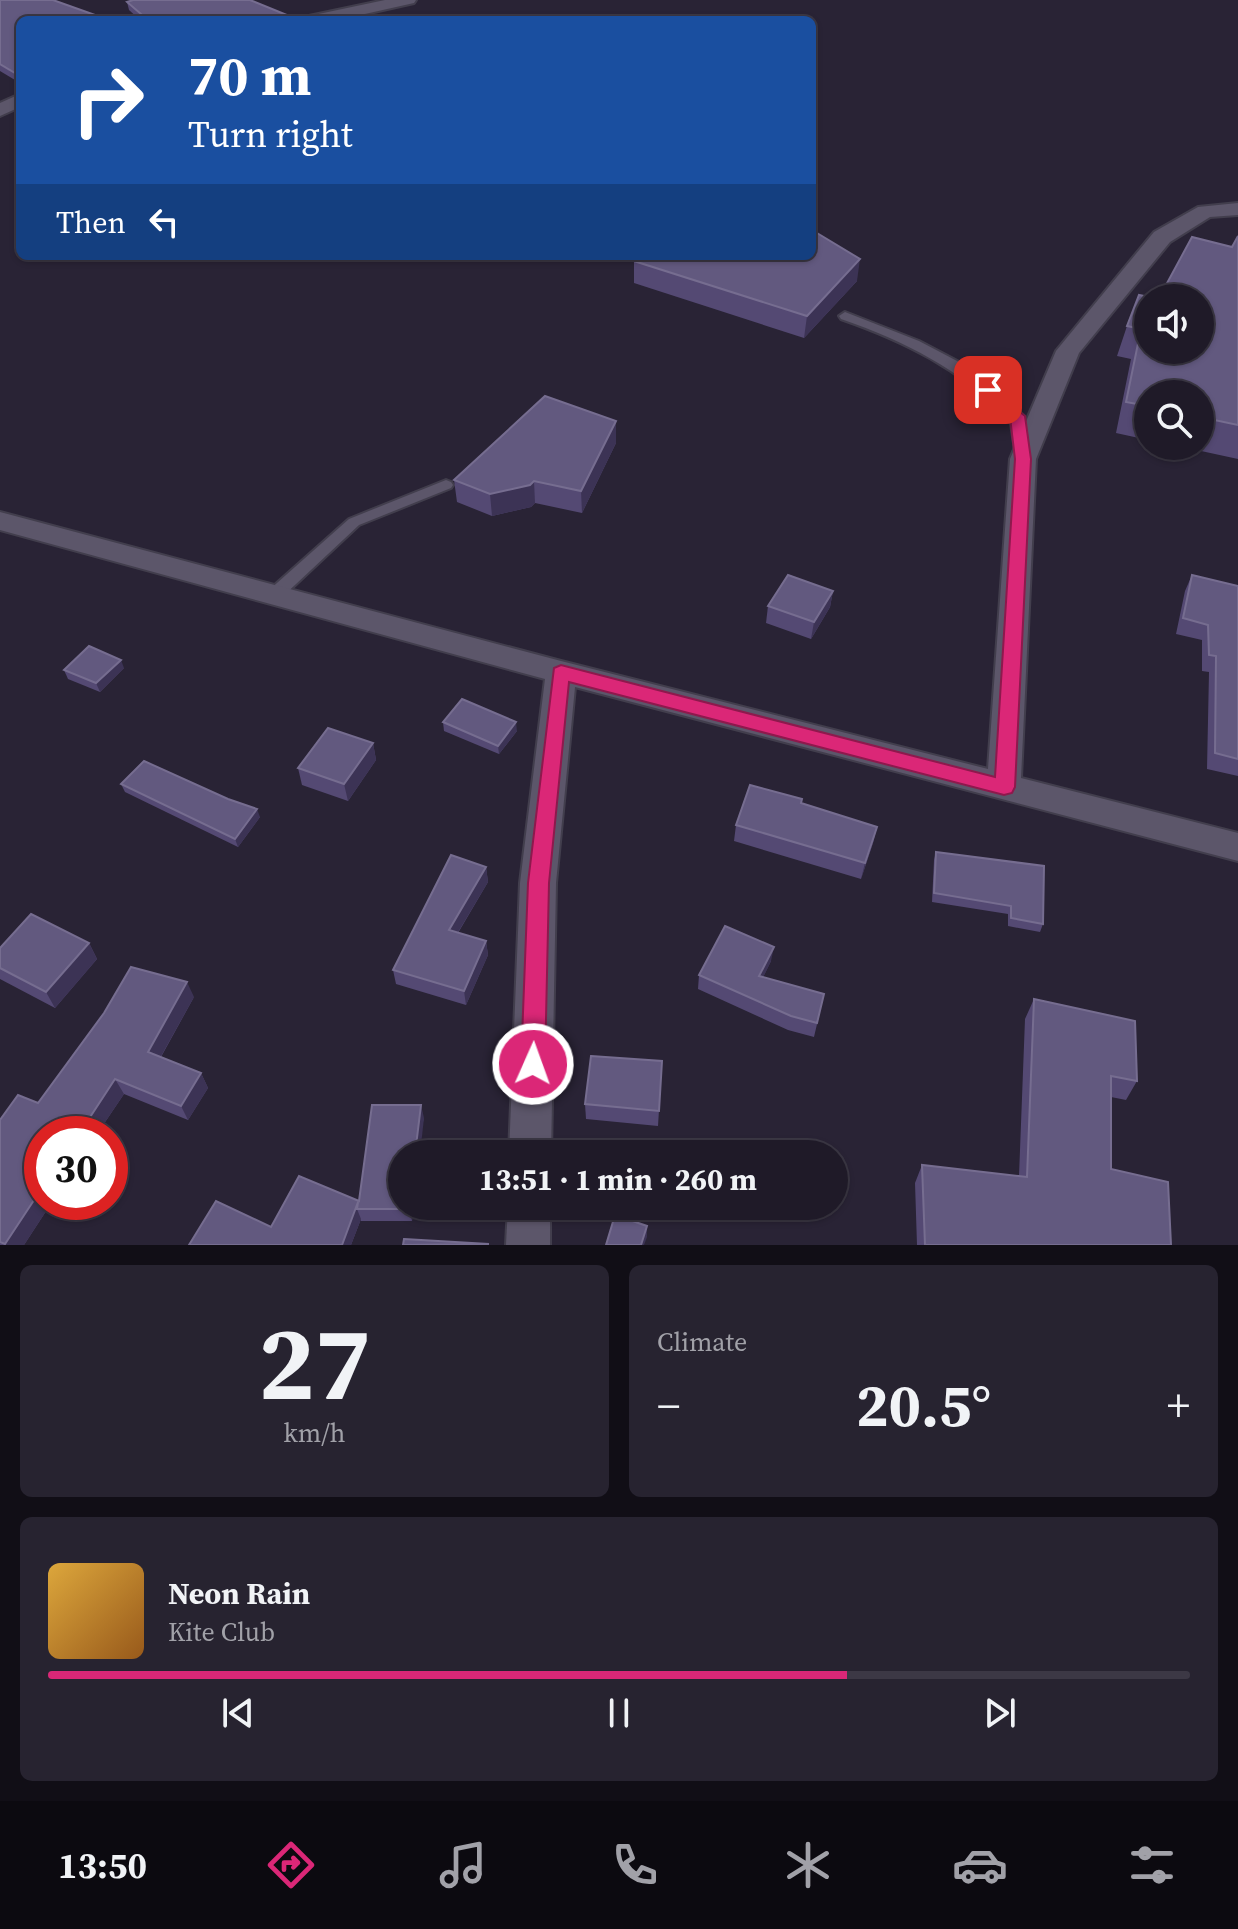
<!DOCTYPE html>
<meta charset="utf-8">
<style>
body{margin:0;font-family:"Source Serif 4",serif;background:#272330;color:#f1f3f6;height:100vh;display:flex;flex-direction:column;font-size:30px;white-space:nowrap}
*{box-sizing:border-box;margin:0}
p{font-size:26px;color:#a1a1a8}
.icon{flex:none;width:44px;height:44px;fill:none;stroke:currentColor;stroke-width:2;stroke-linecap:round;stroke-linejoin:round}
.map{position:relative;height:1245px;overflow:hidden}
.details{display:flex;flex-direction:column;gap:20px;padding:20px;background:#110e16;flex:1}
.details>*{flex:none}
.top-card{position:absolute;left:16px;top:16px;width:800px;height:244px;border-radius:12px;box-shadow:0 2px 6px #0004,0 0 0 2px #3c3845;background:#1a4fa0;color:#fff;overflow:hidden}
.fabs{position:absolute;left:1134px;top:284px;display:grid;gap:16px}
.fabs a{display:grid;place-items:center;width:80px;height:80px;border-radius:50%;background:#1f1a28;box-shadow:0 2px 6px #0004,0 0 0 2px #3c3845;font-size:40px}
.speed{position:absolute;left:24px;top:1116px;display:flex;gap:16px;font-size:40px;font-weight:700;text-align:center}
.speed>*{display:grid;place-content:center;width:104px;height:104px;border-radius:50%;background:#1f1a28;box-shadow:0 2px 6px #0004,0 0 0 2px #3c3845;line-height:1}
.speed .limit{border:12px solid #d22;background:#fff;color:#111}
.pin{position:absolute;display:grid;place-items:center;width:68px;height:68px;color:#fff;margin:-34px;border-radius:16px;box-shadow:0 4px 12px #0006}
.me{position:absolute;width:88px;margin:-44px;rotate:2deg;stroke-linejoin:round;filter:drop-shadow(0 0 6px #0008)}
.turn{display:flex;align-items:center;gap:28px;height:168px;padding:0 40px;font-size:36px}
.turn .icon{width:104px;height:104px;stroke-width:2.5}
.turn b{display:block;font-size:56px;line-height:68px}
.then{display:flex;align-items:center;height:76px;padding:0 40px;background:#0003;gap:16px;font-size:30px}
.big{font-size:60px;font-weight:700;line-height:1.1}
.details .widget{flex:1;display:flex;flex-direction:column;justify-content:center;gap:12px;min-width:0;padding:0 28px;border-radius:12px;background:#272330}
.details .dial{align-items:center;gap:0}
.dial b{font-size:104px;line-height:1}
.song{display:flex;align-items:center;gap:24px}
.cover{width:96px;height:96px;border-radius:12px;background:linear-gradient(135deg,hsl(40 70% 55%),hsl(30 70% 35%))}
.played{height:8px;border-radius:4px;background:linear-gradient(90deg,#db2777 70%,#3c3845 70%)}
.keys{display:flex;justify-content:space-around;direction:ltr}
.heat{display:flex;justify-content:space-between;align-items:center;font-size:44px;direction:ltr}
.details .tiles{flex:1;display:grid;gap:20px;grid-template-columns:1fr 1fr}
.widget:last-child{grid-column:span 2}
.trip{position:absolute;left:388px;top:1140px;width:460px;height:80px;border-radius:40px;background:#1f1a28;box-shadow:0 2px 6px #0004,0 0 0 2px #3c3845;font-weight:700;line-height:80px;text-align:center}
.menu{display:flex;height:128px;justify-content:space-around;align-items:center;background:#0c0a10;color:#a1a1a8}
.menu .icon{width:56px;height:56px}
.menu .selected{color:#db2777}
.menu b{font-size:36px;color:#f1f3f6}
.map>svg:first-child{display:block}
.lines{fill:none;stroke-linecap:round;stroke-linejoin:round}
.lane-casing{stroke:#423e4d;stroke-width:4}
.street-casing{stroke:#423e4d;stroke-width:4}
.lane{fill:#5c566a;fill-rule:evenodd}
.street{fill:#5c566a;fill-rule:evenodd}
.wall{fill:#544973}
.shaded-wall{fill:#3c3355}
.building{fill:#62597f;stroke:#766d90;stroke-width:2}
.route{fill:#db2777;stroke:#8e194d;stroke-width:2}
</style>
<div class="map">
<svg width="1238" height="1245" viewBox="0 0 1238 1245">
<rect width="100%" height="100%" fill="#292335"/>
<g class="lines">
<g class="lane-casing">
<g id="lane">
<path d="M845,312l74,29 40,21 24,18 41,36 6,41 -2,3 -5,1 -7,-4 -6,-40c-55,-49 -100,-74 -169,-98l-2,-3z"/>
<polygon points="446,480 451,482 453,485 451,488 359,525 280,599 268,599 266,595 268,591 349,519"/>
</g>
</g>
<g class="street-casing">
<g id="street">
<polygon points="385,0 416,0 414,3 338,20 307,20 309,16"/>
<polygon points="20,94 20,107 0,116 0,103"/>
<polygon points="1238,203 1238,215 1210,217 1170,242 1079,353 1036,459 1021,778 1238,833 1238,861 575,687 556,883 551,1154 509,1154 520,883 545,679 0,530 0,512 561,661 988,769 1010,459 1056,351 1154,232 1198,207"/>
<polygon points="508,1206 550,1206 550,1245 506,1245"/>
</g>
</g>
<use href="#lane" class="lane"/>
<use href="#street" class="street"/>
</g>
<g class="wall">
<polygon points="0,0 20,20 20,83 0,71"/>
<polygon points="127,2 299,20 140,20 129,10"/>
<polygon points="1238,236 1238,459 1178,446 1200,446 1200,394 1148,394 1148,440 1116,433 1131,359 1117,356 1127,326 1139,295 1148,350 1232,247"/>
<polygon points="634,261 857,281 804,338 634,283"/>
<polygon points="616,443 582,513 535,503 531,507 492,516 457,502 454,480"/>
<polygon points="1192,575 1238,586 1238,776 1207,769 1209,672 1202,671 1202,640 1176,634 1185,591"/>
<polygon points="833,591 830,607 811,639 766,623 768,606"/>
<polygon points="124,668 100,692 68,679 64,670"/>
<polygon points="443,722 517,731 499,754 444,731"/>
<polygon points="373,743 376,760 348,801 302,785 298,768"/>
<polygon points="121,784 228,799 260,817 238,847 125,792"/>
<polygon points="802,803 877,827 873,843 861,879 734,841 736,825"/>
<polygon points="936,852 1043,924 1040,932 1008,926 1008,914 932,902 934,860"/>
<polygon points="486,867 488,882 458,933 486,941 488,955 466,1005 396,984 393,970"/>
<polygon points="89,943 97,959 55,1008 0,979 0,948"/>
<polygon points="771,961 763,977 824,994 814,1037 788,1030 698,989 699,975"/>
<polygon points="194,997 161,1057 201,1073 208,1088 188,1120 124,1094 97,1134 42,1134 42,1202 52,1202 24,1245 0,1245 0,1120 38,1103"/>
<polygon points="1034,999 1137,1081 1126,1100 1111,1097 1111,1169 1171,1245 917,1245 915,1183 922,1165 1019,1176 1025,1019"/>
<polygon points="662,1061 658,1126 586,1119 585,1104"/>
<polygon points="424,1118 402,1206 414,1206 412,1221 361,1221 361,1219 351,1245 189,1245 271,1227 359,1201"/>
</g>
<g class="shaded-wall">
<polygon points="860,259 857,281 804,338 807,316"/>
<polygon points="616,421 616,443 582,513 581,491"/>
<polygon points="534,481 535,503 531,507 492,516 490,494"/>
<polygon points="833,591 830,607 811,639 814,622"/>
<polygon points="121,660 124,668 100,692 96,683"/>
<polygon points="516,722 517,731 499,754 498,746"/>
<polygon points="373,743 376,760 348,801 344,784"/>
<polygon points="257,809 260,817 238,847 235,839"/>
<polygon points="877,827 873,843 861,879 865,863"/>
<polygon points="486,867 488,882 451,944 449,930"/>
<polygon points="486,941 488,955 466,1005 464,991"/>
<polygon points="89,943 97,959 55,1008 46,992"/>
<polygon points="774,947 771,961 757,990 759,976"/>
<polygon points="187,982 194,997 155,1067 148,1052"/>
<polygon points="201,1073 208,1088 188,1120 181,1106"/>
<polygon points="115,1079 124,1094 97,1134 79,1134"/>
<polygon points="421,1105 424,1118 420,1154 415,1154"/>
<polygon points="42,1188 42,1202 52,1202 24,1245 5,1245 5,1244"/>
<polygon points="358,1202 357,1209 361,1219 351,1245 342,1245"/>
<polygon points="409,1206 414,1206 412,1221 409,1209"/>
<polygon points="647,1226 647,1237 644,1245 641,1245"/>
</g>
<g class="building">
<polygon points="0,0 53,0 109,20 20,20 20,76 0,64"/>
<polygon points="133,0 250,0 299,20 148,20 127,2"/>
<polygon points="812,230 860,259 807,316 634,261 640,256 812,256"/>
<polygon points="1238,236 1238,425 1200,417 1200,394 1148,394 1148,406 1126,402 1141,329 1127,326 1139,295 1154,298 1148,298 1148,350 1200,350 1200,298 1159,298 1192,237 1232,247"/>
<polygon points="545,396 616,421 581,491 534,481 530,485 490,494 454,480"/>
<polygon points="788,575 833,591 814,622 768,606"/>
<polygon points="1192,575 1238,586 1238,759 1215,753 1216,656 1209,655 1208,625 1183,618"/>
<polygon points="89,646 121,660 96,683 64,670"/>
<polygon points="462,699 516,722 498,746 443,722"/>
<polygon points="328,728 373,743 344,784 298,768"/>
<polygon points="144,761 228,799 257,809 235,839 121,784"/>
<polygon points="750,785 802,799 801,803 877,827 865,863 736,825"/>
<polygon points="936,852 1044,866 1043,924 1011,918 1011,906 934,893"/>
<polygon points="451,855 486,867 449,930 486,941 464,991 393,970"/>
<polygon points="31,914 89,943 46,992 0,968 0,948"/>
<polygon points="725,926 774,947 759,976 824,994 817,1023 791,1016 699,975"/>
<polygon points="131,967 187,982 148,1052 201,1073 181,1106 115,1079 79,1134 42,1134 42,1188 5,1244 0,1242 0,1120 18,1095 38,1103 104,1013"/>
<polygon points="1034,999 1135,1021 1137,1081 1111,1076 1111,1169 1168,1182 1171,1245 925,1245 922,1165 1027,1177"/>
<polygon points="591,1056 662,1061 659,1111 585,1104"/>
<polygon points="372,1105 421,1105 415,1154 402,1154 402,1206 409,1206 409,1209 357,1209 358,1202 342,1245 189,1245 216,1201 271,1227 299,1176 359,1201"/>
<polygon points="615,1215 647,1226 641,1245 606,1245"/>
<polygon points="404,1239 489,1244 403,1245"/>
</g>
<polygon class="route" points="988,386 1025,416 1031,459 1015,787 1012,793 1004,795 569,682 549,883 545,1064 542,1072 533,1075 524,1072 521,1064 528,883 554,668 561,665 995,777 1015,459 1010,417 982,394 980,390"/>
</svg>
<div class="fabs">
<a><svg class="icon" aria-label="sound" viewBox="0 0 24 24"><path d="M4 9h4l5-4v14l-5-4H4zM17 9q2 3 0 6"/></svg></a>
<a><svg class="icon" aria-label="search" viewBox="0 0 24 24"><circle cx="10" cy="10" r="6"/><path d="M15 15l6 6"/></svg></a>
</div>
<div class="speed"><div class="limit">30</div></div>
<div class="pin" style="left:988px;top:390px;background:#d93025"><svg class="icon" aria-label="arrive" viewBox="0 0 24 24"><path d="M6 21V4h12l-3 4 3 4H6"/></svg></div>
<svg class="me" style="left:533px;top:1064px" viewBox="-20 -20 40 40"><circle r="17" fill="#db2777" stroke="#fff" stroke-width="3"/><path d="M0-11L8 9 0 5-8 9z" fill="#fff"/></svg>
<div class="trip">13:51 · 1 min · 260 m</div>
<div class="top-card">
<div class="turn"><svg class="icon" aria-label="right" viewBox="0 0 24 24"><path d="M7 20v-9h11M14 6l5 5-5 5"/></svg><div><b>70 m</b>Turn right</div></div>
<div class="then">Then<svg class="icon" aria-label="left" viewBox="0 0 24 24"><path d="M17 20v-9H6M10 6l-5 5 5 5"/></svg></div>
</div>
</div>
<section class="details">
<div class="tiles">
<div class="widget dial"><b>27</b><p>km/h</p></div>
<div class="widget"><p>Climate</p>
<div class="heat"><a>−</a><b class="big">20.5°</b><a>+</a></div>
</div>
<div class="widget">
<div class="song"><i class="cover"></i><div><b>Neon Rain</b><p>Kite Club</p></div></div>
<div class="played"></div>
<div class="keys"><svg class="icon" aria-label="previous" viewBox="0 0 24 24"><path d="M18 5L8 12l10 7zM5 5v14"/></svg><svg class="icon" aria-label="pause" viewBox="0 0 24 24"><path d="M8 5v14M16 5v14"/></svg><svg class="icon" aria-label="next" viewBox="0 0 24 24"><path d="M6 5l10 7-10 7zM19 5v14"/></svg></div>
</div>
</div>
</section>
<nav class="menu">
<b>13:50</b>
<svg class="icon selected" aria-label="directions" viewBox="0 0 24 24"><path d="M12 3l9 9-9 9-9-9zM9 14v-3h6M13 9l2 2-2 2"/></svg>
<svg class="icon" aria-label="music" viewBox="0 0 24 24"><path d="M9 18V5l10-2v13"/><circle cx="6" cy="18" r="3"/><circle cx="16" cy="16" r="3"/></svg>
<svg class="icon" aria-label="phone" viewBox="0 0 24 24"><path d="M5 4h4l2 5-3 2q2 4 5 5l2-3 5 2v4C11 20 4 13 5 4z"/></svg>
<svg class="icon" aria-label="climate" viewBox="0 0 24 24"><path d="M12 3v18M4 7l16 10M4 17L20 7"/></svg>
<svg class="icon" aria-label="car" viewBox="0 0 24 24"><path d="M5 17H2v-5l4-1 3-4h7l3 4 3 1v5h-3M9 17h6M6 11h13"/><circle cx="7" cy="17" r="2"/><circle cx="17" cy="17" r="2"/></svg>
<svg class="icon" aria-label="filters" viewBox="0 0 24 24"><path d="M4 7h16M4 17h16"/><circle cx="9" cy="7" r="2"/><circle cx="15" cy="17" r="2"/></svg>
</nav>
